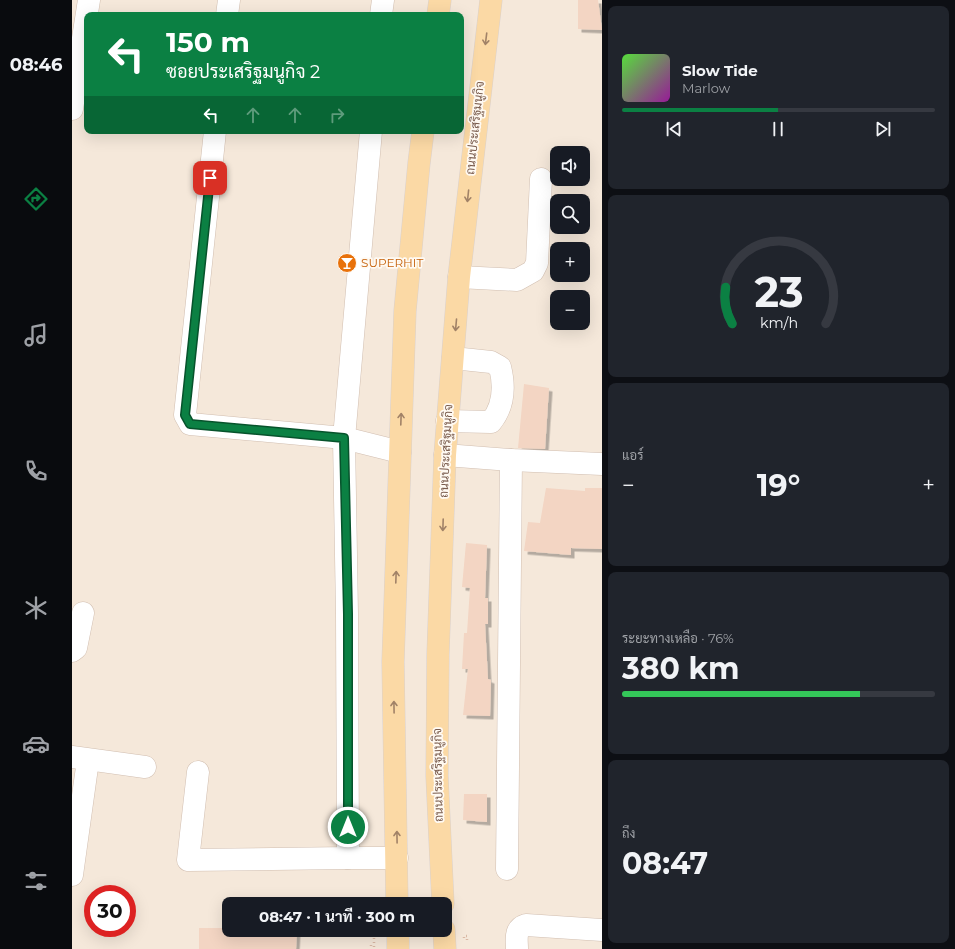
<!DOCTYPE html>
<html lang="th">
<meta charset="utf-8">
<style>
body{margin:0;font-family:Montserrat,Sarabun,sans-serif;background:#20242c;color:#f1f3f6;height:100vh;display:flex;flex-direction:column;font-size:15px;white-space:nowrap}
*{box-sizing:border-box;margin:0}
p{font-size:13px;color:#9ea1a6}
.icon{flex:none;width:22px;height:22px;fill:none;stroke:currentColor;stroke-width:2;stroke-linecap:round;stroke-linejoin:round}
.map{position:relative;flex:1;overflow:hidden}
.side{display:flex;flex-direction:column;gap:6px;padding:6px;background:#0d0f14;width:353px}
.side>*{flex:none}
.top-card{position:absolute;left:12px;top:12px;width:380px;height:122px;border-radius:8px;box-shadow:0 4px 16px #0002;background:#0b8043;color:#fff;overflow:hidden}
.buttons{position:absolute;left:478px;top:146px;display:grid;gap:8px}
.buttons a{display:grid;place-items:center;width:40px;height:40px;border-radius:8px;background:#171b24;box-shadow:0 4px 16px #0002;font-size:20px}
.speed{position:absolute;left:12px;top:885px;display:flex;gap:8px;font-size:20px;font-weight:700;text-align:center}
.speed>*{display:grid;place-content:center;width:52px;height:52px;border-radius:50%;background:#171b24;box-shadow:0 4px 16px #0002;line-height:1}
.speed .limit{border:6px solid #d22;background:#fff;color:#111}
.pin{position:absolute;display:grid;place-items:center;width:34px;height:34px;color:#fff;margin:-17px;border-radius:8px;box-shadow:0 2px 6px #0006}
.me{position:absolute;width:44px;margin:-22px;rotate:0deg;stroke-linejoin:round;filter:drop-shadow(0 0 3px #0008)}
.turn{display:flex;align-items:center;gap:14px;height:84px;padding:0 16px;font-size:18px}
.turn .icon{width:52px;height:52px;stroke-width:2.5}
.turn b{display:block;font-size:28px;line-height:34px}
.lanes{display:flex;align-items:center;height:38px;padding:0 16px;background:#0003;justify-content:center;gap:20px;direction:ltr}
.lanes .off{opacity:.35}
.big{font-size:30px;font-weight:700;line-height:1.1}
.side .tile{flex:1;display:flex;flex-direction:column;justify-content:center;gap:6px;min-width:0;padding:0 14px;border-radius:8px;background:#20242c}
.side .dial{align-items:center;gap:0}
.dial svg{height:104px;overflow:visible;fill:none;stroke:#363941;stroke-width:7;stroke-linecap:round;text-anchor:middle}
.dial text{fill:#f1f3f6;stroke:none}
.song{display:flex;align-items:center;gap:12px}
.cover{width:48px;height:48px;border-radius:6px;background:linear-gradient(135deg,hsl(110 70% 55%),hsl(300 70% 35%))}
.played{height:4px;border-radius:2px;background:linear-gradient(90deg,#0b8043 50%,#363941 50%)}
.keys{display:flex;justify-content:space-around;direction:ltr}
.heat{display:flex;justify-content:space-between;align-items:center;font-size:22px;direction:ltr}
.charge{height:6px;border-radius:3px;background:linear-gradient(90deg,#34c759 76%,#363941 0)}
.trip{position:absolute;left:150px;top:897px;width:230px;height:40px;border-radius:8px;background:#171b24;box-shadow:0 4px 16px #0002;font-weight:700;line-height:40px;text-align:center}
main{display:flex;flex:1;min-height:0}
.menu{display:flex;flex-direction:column;width:72px;justify-content:space-around;align-items:center;background:#090b0e;color:#9ea1a6}
.menu .icon{width:28px;height:28px}
.menu .on{color:#0b8043}
.menu b{font-size:18px;color:#f1f3f6}
.map>svg:first-child{display:block}
.residential{fill:#f5e8da;fill-rule:evenodd}
.building{fill:#f3d5c3;filter:url(#shadow)}
.lines{fill:none;stroke-linecap:round;stroke-linejoin:round}
.minor-casing{stroke:#d1beb0;stroke-width:23}
.major-casing{stroke:#dad1cd;stroke-width:23}
.path{stroke:#d9b8a5;stroke-width:2.5;stroke-dasharray:1 3;stroke-linecap:butt}
.minor{stroke:#fff;stroke-width:22}
.major{stroke:#fbd9a5;stroke-width:22}
.oneway{stroke:#a18267}
.route-casing{stroke:#07532c;stroke-width:10}
.route{stroke:#0b8043;stroke-width:7}
.labels{text-anchor:middle;stroke-width:3.5;stroke-linejoin:round;paint-order:stroke}
.street-label{font-size:12px;fill:#7a5c4d;stroke:#fffaf3}
.food-label{font-size:12px;fill:#c56008;stroke:#fffaf3;text-anchor:start}
</style>
<main>
<nav class="menu">
<b>08:46</b>
<svg class="icon on" aria-label="directions" viewBox="0 0 24 24"><path d="M12 3l9 9-9 9-9-9zM9 14v-3h6M13 9l2 2-2 2"/></svg>
<svg class="icon" aria-label="music" viewBox="0 0 24 24"><path d="M9 18V5l10-2v13"/><circle cx="6" cy="18" r="3"/><circle cx="16" cy="16" r="3"/></svg>
<svg class="icon" aria-label="phone" viewBox="0 0 24 24"><path d="M5 4h4l2 5-3 2q2 4 5 5l2-3 5 2v4C11 20 4 13 5 4z"/></svg>
<svg class="icon" aria-label="climate" viewBox="0 0 24 24"><path d="M12 3v18M4 7l16 10M4 17L20 7"/></svg>
<svg class="icon" aria-label="car" viewBox="0 0 24 24"><path d="M5 17H2v-5l4-1 3-4h7l3 4 3 1v5h-3M9 17h6M6 11h13"/><circle cx="7" cy="17" r="2"/><circle cx="17" cy="17" r="2"/></svg>
<svg class="icon" aria-label="filters" viewBox="0 0 24 24"><path d="M4 7h16M4 17h16"/><circle cx="9" cy="7" r="2"/><circle cx="15" cy="17" r="2"/></svg>
</nav>
<div class="map">
<svg width="530" height="949" viewBox="0 0 530 949">
<defs>
<filter id="shadow"><feDropShadow dx="3.5" dy="3.5" stdDeviation="0" flood-color="#0004"/></filter>
</defs>
<rect width="100%" height="100%" fill="#fdf6ec"/>
<path class="residential" d="M0,0h530v949h-530zM15,15h374v116h-374zM485,153h26v26h-26zM485,201h26v26h-26zM485,249h26v26h-26zM485,297h26v26h-26zM21,894h34v34h-34zM157,904h216v26h-216z"/>
<g class="building">
<polygon points="506,0 526,0 530,30 506,29"/>
<polygon points="452,384 477,388 473,449 446,448"/>
<polygon points="474,488 513,491 513,488 530,488 530,549 499,548 499,555 452,551 456,522 468,523"/>
<polygon points="394,543 415,545 413,598 416,598 416,624 413,624 416,679 419,680 418,716 391,715 396,669 390,669 392,633 395,633 398,588 390,587"/>
<polygon points="392,794 415,794 415,822 391,820"/>
<polygon points="127,928 157,928 157,930 225,930 224,949 127,949"/>
</g>
<g class="lines">
<g class="minor-casing">
<g id="minor">
<polyline points="155,15 157,0"/>
<polyline points="309,15 311,0"/>
<polyline points="0,109 17,0"/>
<polyline points="143,131 113,415 118,424 272,438 328,452"/>
<polyline points="299,131 272,438 275,614 276,858 325,858"/>
<polyline points="387,277 445,280 461,271 465,263 469,179"/>
<path d="M375,421l44,1c13,-16 14,-35 9,-55l-9,-5 -38,-4"/>
<polyline points="373,455 439,460 530,464"/>
<polyline points="0,651 4,648 11,613"/>
<polyline points="0,757 73,767"/>
<polyline points="126,772 116,860 276,858"/>
<polyline points="435,869 439,460"/>
<polyline points="0,875 16,760"/>
<path d="M445,949c0,-10 -3,-20 9,-24l76,5"/>
</g>
</g>
<g class="major-casing">
<g id="major">
<polyline points="366,15 368,0"/>
<polyline points="325,904 321,662 333,311 347,163 351,131"/>
<polyline points="371,904 365,776 366,654 373,455 387,277 419,0"/>
<polyline points="326,930 326,949"/>
<polyline points="372,930 373,949"/>
</g>
</g>
<g class="path">
<polyline points="302,938 302,949"/>
<polyline points="392,938 392,936 395,936 395,941"/>
<polyline points="299,945 299,949"/>
</g>
<use href="#minor" class="minor"/>
<use href="#major" class="major"/>
</g>
<defs><path id="oneway-shaft" d="M-6 0H5M1.5-3L5.5 0L1.5 3" fill="none" stroke-width="1.6" stroke-linecap="round" stroke-linejoin="round"/></defs>
<g class="oneway">
<use href="#oneway-shaft" transform="translate(414 39) rotate(97)"/>
<use href="#oneway-shaft" transform="translate(396 196) rotate(96)"/>
<use href="#oneway-shaft" transform="translate(384 325) rotate(95)"/>
<use href="#oneway-shaft" transform="translate(329 419) rotate(-88)"/>
<use href="#oneway-shaft" transform="translate(371 525) rotate(92)"/>
<use href="#oneway-shaft" transform="translate(324 577) rotate(-88)"/>
<use href="#oneway-shaft" transform="translate(322 707) rotate(-91)"/>
<use href="#oneway-shaft" transform="translate(325 837) rotate(-91)"/>
</g>
<g class="lines">
<g class="route-casing">
<polyline id="route" points="138,178 113,415 118,424 272,438 276,614 276,827"/>
</g>
<use href="#route" class="route"/>
</g>
<defs>
<g id="bar-disc" transform="scale(1)"><circle r="9.5" fill="#e8710a" stroke="#fffaf3"/><path d="M-6-5H6L.8 .8V4.5H3.5V6h-7V4.5H-.8V.8Z" fill="#fff"/></g>
</defs>
<g fill-rule="evenodd">
<use href="#bar-disc" x="275" y="263"/>
</g>
<g class="labels">
<g class="street-label">
<text transform="translate(403 128) rotate(-84)" y="4">ถนนประเสริฐมนูกิจ</text>
<text transform="translate(374 451) rotate(-87)" y="4">ถนนประเสริฐมนูกิจ</text>
<text transform="translate(366 775) rotate(-91)" y="4">ถนนประเสริฐมนูกิจ</text>
</g>
<g class="food-label">
<text x="289" y="267">SUPERHIT</text>
</g>
</g>
</svg>
<div class="buttons">
<a><svg class="icon" aria-label="sound" viewBox="0 0 24 24"><path d="M4 9h4l5-4v14l-5-4H4zM17 9q2 3 0 6"/></svg></a>
<a><svg class="icon" aria-label="search" viewBox="0 0 24 24"><circle cx="10" cy="10" r="6"/><path d="M15 15l6 6"/></svg></a>
<a>+</a>
<a>−</a>
</div>
<div class="speed"><div class="limit">30</div></div>
<div class="pin" style="left:138px;top:178px;background:#d93025"><svg class="icon" aria-label="arrive" viewBox="0 0 24 24"><path d="M6 21V4h12l-3 4 3 4H6"/></svg></div>
<svg class="me" style="left:276px;top:827px" viewBox="-20 -20 40 40"><circle r="17" fill="#0b8043" stroke="#fff" stroke-width="3"/><path d="M0-11L8 9 0 5-8 9z" fill="#fff"/></svg>
<div class="trip">08:47 · 1 นาที · 300 m</div>
<div class="top-card">
<div class="turn"><svg class="icon" aria-label="left" viewBox="0 0 24 24"><path d="M17 20v-9H6M10 6l-5 5 5 5"/></svg><div><b>150 m</b>ซอยประเสริฐมนูกิจ 2</div></div>
<div class="lanes"><svg class="icon" aria-label="left" viewBox="0 0 24 24"><path d="M17 20v-9H6M10 6l-5 5 5 5"/></svg><svg class="icon off" aria-label="ahead" viewBox="0 0 24 24"><path d="M12 20V5M6 11l6-6 6 6"/></svg><svg class="icon off" aria-label="ahead" viewBox="0 0 24 24"><path d="M12 20V5M6 11l6-6 6 6"/></svg><svg class="icon off" aria-label="right" viewBox="0 0 24 24"><path d="M7 20v-9h11M14 6l5 5-5 5"/></svg></div>
</div>
</div>
<section class="side">
<div class="tile">
<div class="song"><i class="cover"></i><div><b>Slow Tide</b><p>Marlow</p></div></div>
<div class="played"></div>
<div class="keys"><svg class="icon" aria-label="previous" viewBox="0 0 24 24"><path d="M18 5L8 12l10 7zM5 5v14"/></svg><svg class="icon" aria-label="pause" viewBox="0 0 24 24"><path d="M8 5v14M16 5v14"/></svg><svg class="icon" aria-label="next" viewBox="0 0 24 24"><path d="M6 5l10 7-10 7zM19 5v14"/></svg></div>
</div>
<div class="tile dial"><svg viewBox="0 0 100 80">
<path d="M14 69A42 42 0 1 1 86 69"/>
<path d="M14 69A42 42 0 0 1 9 41" stroke="#0b8043"/>
<text x="50" y="56" font-size="32" font-weight="700">23</text>
<text x="50" y="72" font-size="11">km/h</text>
</svg></div>
<div class="tile"><p>แอร์</p>
<div class="heat"><a>−</a><b class="big">19°</b><a>+</a></div>
</div>
<div class="tile"><p>ระยะทางเหลือ · 76%</p><b class="big">380 km</b><div class="charge"></div></div>
<div class="tile"><p>ถึง</p><b class="big">08:47</b></div>
</section>
</main>
